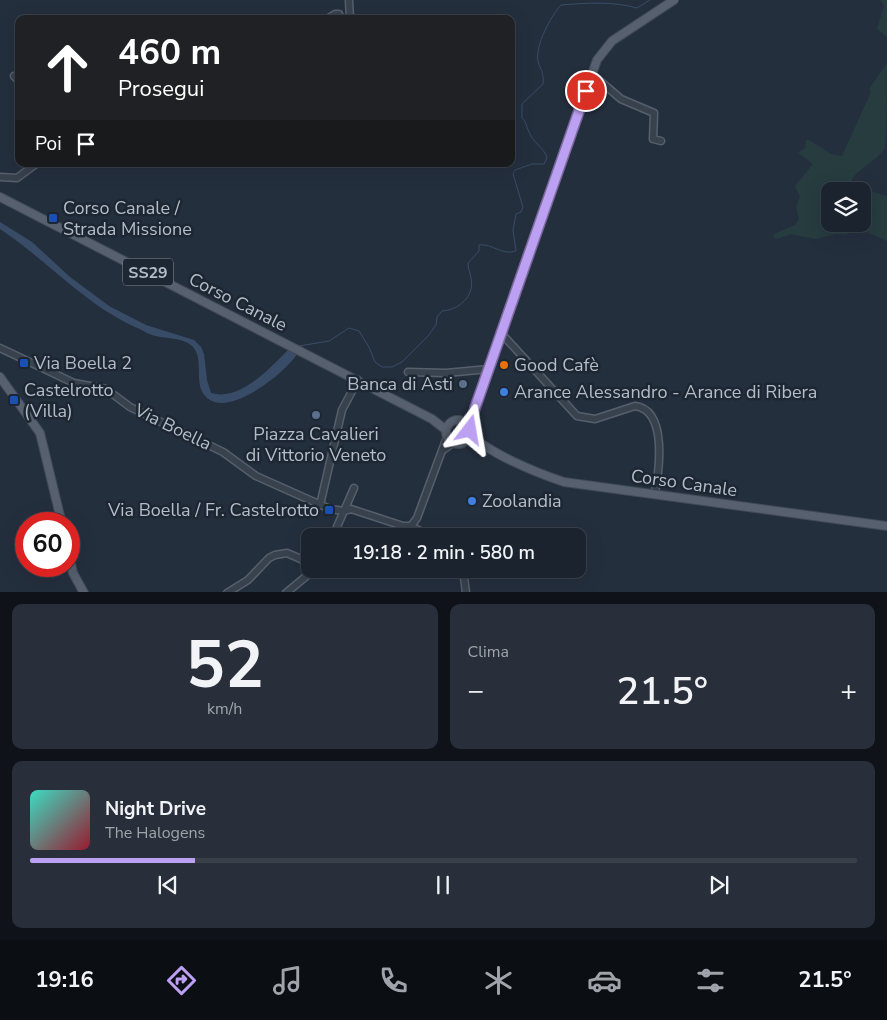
<!DOCTYPE html>
<html lang="it">
<meta charset="utf-8">
<style>
body{margin:0;font-family:"Nunito Sans",sans-serif;background:#282f3a;color:#f1f3f6;height:100vh;display:flex;flex-direction:column;font-size:19px;white-space:nowrap}
*{box-sizing:border-box;margin:0}
p{font-size:16px;color:#a0a4aa}
.icon{flex:none;width:28px;height:28px;fill:none;stroke:currentColor;stroke-width:2;stroke-linecap:round;stroke-linejoin:round}
.map{position:relative;height:592px;overflow:hidden}
.sheet{display:flex;flex-direction:column;gap:12px;padding:12px;background:#0f1319;flex:1}
.sheet>*{flex:none}
.banner{position:absolute;left:15px;top:15px;width:500px;height:152px;border-radius:10px;box-shadow:0 5px 20px #0002,0 0 0 1px #39404a;background:#202124;color:#fff;overflow:hidden}
.tools{position:absolute;left:821px;top:182px;display:grid;gap:10px}
.tools a{display:grid;place-items:center;width:50px;height:50px;border-radius:10px;background:#1b232e;box-shadow:0 5px 20px #0002,0 0 0 1px #39404a;font-size:25px}
.speed{position:absolute;left:15px;top:512px;display:flex;gap:10px;font-size:25px;font-weight:700;text-align:center}
.speed>*{display:grid;place-content:center;width:65px;height:65px;border-radius:50%;background:#1b232e;box-shadow:0 5px 20px #0002,0 0 0 1px #39404a;line-height:1}
.speed .limit{border:8px solid #d22;background:#fff;color:#111}
.pin{position:absolute;display:grid;place-items:center;width:42px;height:42px;color:#fff;margin:-21px;border:2px solid #fff;border-radius:50%;box-shadow:0 1px 5px #0007}
.me{position:absolute;width:55px;margin:-28px;rotate:14deg;stroke-linejoin:round;filter:drop-shadow(0 0 4px #0008)}
.turn{display:flex;align-items:center;gap:18px;height:105px;padding:0 20px;font-size:22px}
.turn .icon{width:65px;height:65px;stroke-width:2.5}
.turn b{display:block;font-size:35px;line-height:42px}
.then{display:flex;align-items:center;height:48px;padding:0 20px;background:#0003;gap:10px;font-size:19px}
.big{font-size:38px;font-weight:600;line-height:1.1}
.sheet .card{flex:1;display:flex;flex-direction:column;justify-content:center;gap:8px;min-width:0;padding:0 18px;border-radius:10px;background:#282f3a}
.sheet .dial{align-items:center;gap:0}
.dial b{font-size:65px;line-height:1}
.song{display:flex;align-items:center;gap:15px}
.cover{width:60px;height:60px;border-radius:8px;background:linear-gradient(135deg,hsl(170 70% 55%),hsl(350 70% 35%))}
.played{height:5px;border-radius:2px;background:linear-gradient(90deg,#bca0f2 20%,#39404a 20%)}
.keys{display:flex;justify-content:space-around;direction:ltr}
.heat{display:flex;justify-content:space-between;align-items:center;font-size:28px;direction:ltr}
.sheet .tiles{flex:1;display:grid;gap:12px;grid-template-columns:1fr 1fr}
.card:last-child{grid-column:span 2}
.trip{position:absolute;left:301px;top:528px;width:285px;height:50px;border-radius:10px;background:#1b232e;box-shadow:0 5px 20px #0002,0 0 0 1px #39404a;font-weight:600;line-height:50px;text-align:center}
.tab-bar{display:flex;height:80px;justify-content:space-around;align-items:center;background:#0b0e12;color:#a0a4aa}
.tab-bar .icon{width:35px;height:35px}
.tab-bar .current{color:#bca0f2}
.tab-bar b{font-size:22px;color:#f1f3f6}
.map>svg:first-child{display:block}
.green{fill:#263c3f;fill-rule:evenodd}
.water{fill:#394c67}
.lines{fill:none;stroke-linecap:round;stroke-linejoin:round}
.stream{stroke:#394c67;stroke-width:1}
.minor-casing{stroke:#565f6c;stroke-width:9}
.major-casing{stroke:#414a57;stroke-width:10}
.minor{stroke:#38414e;stroke-width:6}
.major{stroke:#56606e;stroke-width:8}
.route-casing{stroke:#7a689d;stroke-width:12}
.route{stroke:#bca0f2;stroke-width:9}
.transit-dot{fill:#1a4fb4;stroke:#1d2633;stroke-width:2}
.food-dot{fill:#e8710a;stroke:#1d2633;stroke-width:2}
.service-dot{fill:#5c6f8a;stroke:#1d2633;stroke-width:2}
.shop-dot{fill:#3f7fe0;stroke:#1d2633;stroke-width:2}
.labels{text-anchor:middle;stroke-width:5;stroke-linejoin:round;paint-order:stroke}
.shield{fill:#1d2633;stroke:#878f9c;stroke-width:1}
.shield-label{font-size:16px;font-weight:bold;fill:#b4bcc9}
.poi-label{font-size:18px;fill:#b4bcc9;stroke:#1d2633;text-anchor:start}
.street-label{font-size:18px;fill:#b4bcc9;stroke:#1d2633}
</style>
<div class="map">
<svg width="887" height="593" viewBox="0 0 887 593">
<rect width="100%" height="100%" fill="#242f3e"/>
<g class="green">
<polygon points="880,0 887,0 887,37 877,29 884,6"/>
<path d="M887,63c0,12 0,78 -2,85 -9,14 -24,18 -33,31l2,7 33,10v45l-32,-14 -9,8 -10,-1 -20,5 -25,-5 -14,5 -4,-2 1,-3 21,-9 4,-6 -3,-12 4,-10 -5,-11 18,-22 -15,-11 7,-5 1,-8h3l22,14 11,2 29,-64 -2,-3zM862,191v33h-32v-33z"/>
</g>
<path class="water" d="M0,222l32,20 38,35 39,29 37,19 48,15 7,7 3,7 3,26 4,13c29,9 59,-25 78,-44l8,5c-12,19 -62,58 -85,47 -23,-11 -5,-41 -20,-55 -10,-9 -27,-7 -40,-11 -6,-2 -11,-6 -17,-8 -52,-24 -88,-67 -135,-98z"/>
<g class="lines">
<path class="stream" d="M299,346l30,-5 20,-13 10,3 10,16 6,15 7,5h10l10,-5 26,-26 8,-11 1,-8 5,-6c16,-1 33,-14 29,-33 -1,-6 -3,-9 -3,-15l11,-12v-6c13,-2 23,11 37,6l-3,-21 3,-16 5,-2 2,-5 -10,-33 2,-4 17,-6h12l3,-6c-3,-11 -14,-15 -18,-26 -3,-6 -2,-9 -7,-14v-14l21,-20c1,-15 -3,-13 -5,-23 -3,-16 13,-45 23,-56 25,-2 51,-4 76,3l13,-8"/>
<g class="minor-casing">
<g id="minor">
<polyline points="349,0 350,19"/>
<polyline points="327,19 335,14 339,14 341,19"/>
<polyline points="592,74 621,99 654,113 653,139 661,141"/>
<polyline points="14,76 19,81"/>
<polyline points="0,177 17,178 36,164"/>
<path d="M501,333l76,83 18,3 40,-13c33,4 24,65 20,87"/>
<polyline points="0,348 74,383 106,389 130,407 223,452 256,476 330,509 344,511 351,509 403,526 411,526 429,536"/>
<polyline points="408,372 446,373 489,369"/>
<polyline points="443,450 453,443"/>
<polyline points="320,505 342,410 358,380"/>
<polyline points="411,526 417,518 447,437"/>
<polyline points="333,536 354,488"/>
<polyline points="463,569 466,593"/>
<polyline points="227,593 248,580 269,558 275,555 287,553 310,563"/>
<polyline points="286,593 315,569"/>
</g>
</g>
<g class="major-casing">
<g id="major">
<polyline points="0,197 432,419 446,430"/>
<polyline points="0,377 40,433 62,524"/>
<circle cx="458" cy="432" r="12"/>
<polyline points="469,427 597,60 612,41 674,0"/>
<path d="M469,432c15,20 71,42 95,50l323,44"/>
<polyline points="69,556 73,573 84,593"/>
</g>
</g>
<use href="#minor" class="minor"/>
<use href="#major" class="major"/>
</g>
<g class="lines">
<g class="route-casing">
<polyline id="route" points="470,430 475,408 586,91"/>
</g>
<use href="#route" class="route"/>
</g>
<g class="transit-dot">
<rect x="48" y="213" width="10" height="10" rx="2.5"/>
<rect x="19" y="358" width="10" height="10" rx="2.5"/>
<rect x="9" y="395" width="10" height="10" rx="2.5"/>
<rect x="324" y="505" width="10" height="10" rx="2.5"/>
</g>
<circle class="food-dot" cx="504" cy="365" r="5"/>
<g class="service-dot">
<circle cx="463" cy="384" r="5"/>
<circle cx="316" cy="415" r="5"/>
</g>
<g class="shop-dot">
<circle cx="504" cy="392" r="5"/>
<circle cx="472" cy="501" r="5"/>
</g>
<g class="labels">
<rect class="shield" x="123" y="258.5" width="50" height="27" rx="4"/>
<g class="shield-label">
<text x="148" y="278">SS29</text>
</g>
<g class="poi-label">
<text x="63" y="214">Corso Canale /<tspan x="63" dy="21">Strada Missione</tspan></text>
<text x="34" y="369">Via Boella 2</text>
<text x="514" y="371">Good Cafè</text>
<text x="453" y="390" text-anchor="end">Banca di Asti</text>
<text x="24" y="396">Castelrotto<tspan x="24" dy="21">(Villa)</tspan></text>
<text x="514" y="398">Arance Alessandro - Arance di Ribera</text>
<text x="316" y="440" text-anchor="middle">Piazza Cavalieri<tspan x="316" dy="21">di Vittorio Veneto</tspan></text>
<text x="482" y="507">Zoolandia</text>
<text x="319" y="516" text-anchor="end">Via Boella / Fr. Castelrotto</text>
</g>
<g class="street-label">
<text transform="translate(238 302) rotate(27)" y="6">Corso Canale</text>
<text transform="translate(173 427) rotate(26)" y="6">Via Boella</text>
<text transform="translate(684 483) rotate(8)" y="6">Corso Canale</text>
</g>
</g>
</svg>
<div class="tools">
<a><svg class="icon" aria-label="layers" viewBox="0 0 24 24"><path d="M12 4l9 5-9 5-9-5zM3 14l9 5 9-5"/></svg></a>
</div>
<div class="speed"><div class="limit">60</div></div>
<div class="pin" style="left:586px;top:91px;background:#d93025"><svg class="icon" aria-label="arrive" viewBox="0 0 24 24"><path d="M6 21V4h12l-3 4 3 4H6"/></svg></div>
<svg class="me" style="left:470px;top:430px" viewBox="-20 -20 40 40"><path d="M0-17L14 15 0 8-14 15z" fill="#bca0f2" stroke="#fff" stroke-width="4"/></svg>
<div class="trip">19:18 · 2 min · 580 m</div>
<div class="banner">
<div class="turn"><svg class="icon" aria-label="ahead" viewBox="0 0 24 24"><path d="M12 20V5M6 11l6-6 6 6"/></svg><div><b>460 m</b>Prosegui</div></div>
<div class="then">Poi<svg class="icon" aria-label="arrive" viewBox="0 0 24 24"><path d="M6 21V4h12l-3 4 3 4H6"/></svg></div>
</div>
</div>
<section class="sheet">
<div class="tiles">
<div class="card dial"><b>52</b><p>km/h</p></div>
<div class="card"><p>Clima</p>
<div class="heat"><a>−</a><b class="big">21.5°</b><a>+</a></div>
</div>
<div class="card">
<div class="song"><i class="cover"></i><div><b>Night Drive</b><p>The Halogens</p></div></div>
<div class="played"></div>
<div class="keys"><svg class="icon" aria-label="previous" viewBox="0 0 24 24"><path d="M18 5L8 12l10 7zM5 5v14"/></svg><svg class="icon" aria-label="pause" viewBox="0 0 24 24"><path d="M8 5v14M16 5v14"/></svg><svg class="icon" aria-label="next" viewBox="0 0 24 24"><path d="M6 5l10 7-10 7zM19 5v14"/></svg></div>
</div>
</div>
</section>
<nav class="tab-bar">
<b>19:16</b>
<svg class="icon current" aria-label="directions" viewBox="0 0 24 24"><path d="M12 3l9 9-9 9-9-9zM9 14v-3h6M13 9l2 2-2 2"/></svg>
<svg class="icon" aria-label="music" viewBox="0 0 24 24"><path d="M9 18V5l10-2v13"/><circle cx="6" cy="18" r="3"/><circle cx="16" cy="16" r="3"/></svg>
<svg class="icon" aria-label="phone" viewBox="0 0 24 24"><path d="M5 4h4l2 5-3 2q2 4 5 5l2-3 5 2v4C11 20 4 13 5 4z"/></svg>
<svg class="icon" aria-label="climate" viewBox="0 0 24 24"><path d="M12 3v18M4 7l16 10M4 17L20 7"/></svg>
<svg class="icon" aria-label="car" viewBox="0 0 24 24"><path d="M5 17H2v-5l4-1 3-4h7l3 4 3 1v5h-3M9 17h6M6 11h13"/><circle cx="7" cy="17" r="2"/><circle cx="17" cy="17" r="2"/></svg>
<svg class="icon" aria-label="filters" viewBox="0 0 24 24"><path d="M4 7h16M4 17h16"/><circle cx="9" cy="7" r="2"/><circle cx="15" cy="17" r="2"/></svg>
<b>21.5°</b>
</nav>
